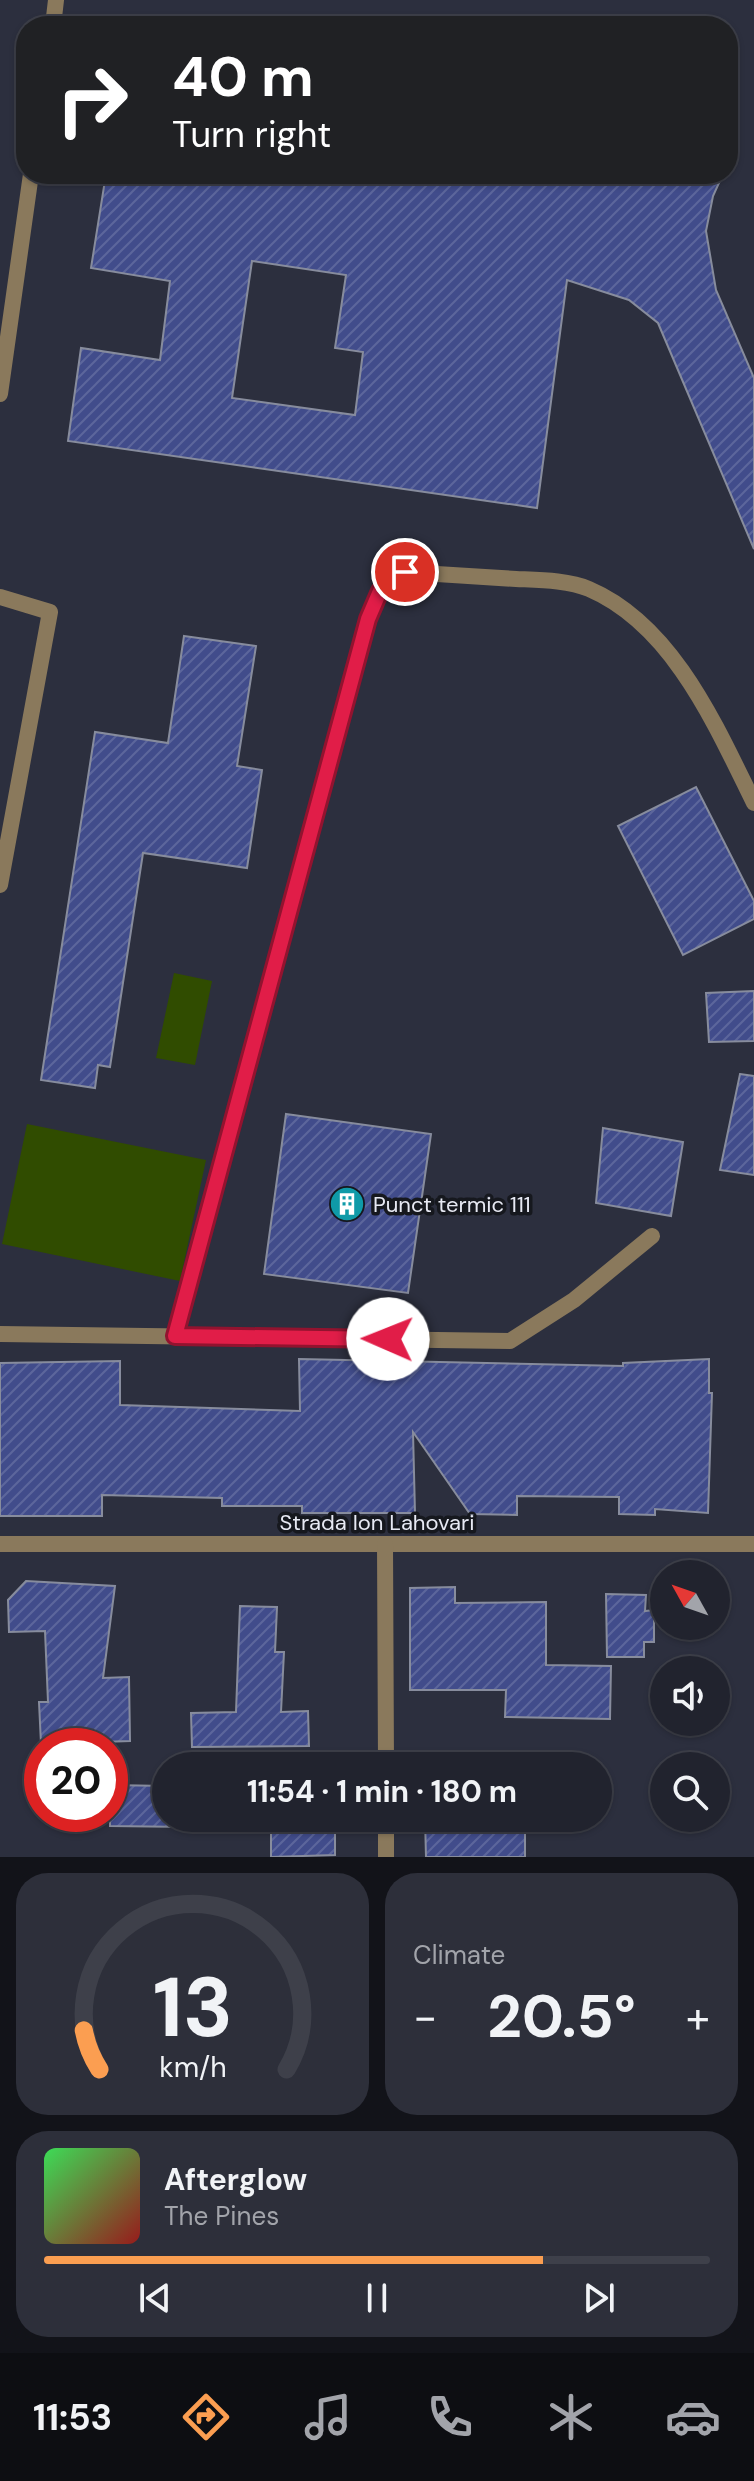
<!DOCTYPE html>
<meta charset="utf-8">
<style>
body{margin:0;font-family:"DM Sans",sans-serif;background:#2d2f3a;color:#f1f3f6;height:100vh;display:flex;flex-direction:column;font-size:30px;white-space:nowrap}
*{box-sizing:border-box;margin:0}
p{font-size:26px;color:#a2a4aa}
.icon{flex:none;width:44px;height:44px;fill:none;stroke:currentColor;stroke-width:2;stroke-linecap:round;stroke-linejoin:round}
.map{position:relative;height:1857px;overflow:hidden}
.panel{display:flex;flex-direction:column;gap:16px;padding:16px;background:#121319;flex:1}
.panel>*{flex:none}
.hud{position:absolute;left:16px;top:16px;width:722px;height:168px;border-radius:32px;box-shadow:0 2px 6px #0004,0 0 0 2px #3e404a;background:#202124;color:#fff;overflow:hidden}
.needle{width:52px;rotate:310deg}
.tools{position:absolute;left:650px;top:1560px;display:grid;gap:16px}
.tools a{display:grid;place-items:center;width:80px;height:80px;border-radius:50%;background:#21232e;box-shadow:0 2px 6px #0004,0 0 0 2px #3e404a;font-size:40px}
.speed{position:absolute;left:24px;top:1728px;display:flex;gap:16px;font-size:40px;font-weight:700;text-align:center}
.speed>*{display:grid;place-content:center;width:104px;height:104px;border-radius:50%;background:#21232e;box-shadow:0 2px 6px #0004,0 0 0 2px #3e404a;line-height:1}
.speed .limit{border:12px solid #d22;background:#fff;color:#111}
.pin{position:absolute;display:grid;place-items:center;width:68px;height:68px;color:#fff;margin:-34px;border:4px solid #fff;border-radius:50%;box-shadow:0 2px 8px #0007}
.me{position:absolute;width:88px;margin:-44px;rotate:271deg;stroke-linejoin:round;filter:drop-shadow(0 0 6px #0008)}
.turn{display:flex;align-items:center;gap:28px;height:168px;padding:0 24px;font-size:36px}
.turn .icon{width:104px;height:104px;stroke-width:2.5}
.turn b{display:block;font-size:56px;line-height:68px}
.big{font-size:60px;font-weight:700;line-height:1.1}
.panel .tile{flex:1;display:flex;flex-direction:column;justify-content:center;gap:12px;min-width:0;padding:0 28px;border-radius:32px;background:#2d2f3a}
.panel .dial{align-items:center;gap:0}
.dial svg{height:208px;overflow:visible;fill:none;stroke:#3e404a;stroke-width:7;stroke-linecap:round;text-anchor:middle}
.dial text{fill:#f1f3f6;stroke:none}
.song{display:flex;align-items:center;gap:24px}
.cover{width:96px;height:96px;border-radius:12px;background:linear-gradient(135deg,hsl(130 70% 55%),hsl(0 70% 35%))}
.played{height:8px;border-radius:4px;background:linear-gradient(90deg,#fb9e51 75%,#3e404a 75%)}
.keys{display:flex;justify-content:space-around;direction:ltr}
.heat{display:flex;justify-content:space-between;align-items:center;font-size:44px;direction:ltr}
.panel .tiles{flex:1;display:grid;gap:16px;grid-template-columns:1fr 1fr}
.tile:last-child{grid-column:span 2}
.trip{position:absolute;left:152px;top:1752px;width:460px;height:80px;border-radius:40px;background:#21232e;box-shadow:0 2px 6px #0004,0 0 0 2px #3e404a;font-weight:700;line-height:80px;text-align:center}
.tabs{display:flex;height:128px;justify-content:space-around;align-items:center;background:#0d0e12;color:#a2a4aa}
.tabs .icon{width:56px;height:56px}
.tabs .current{color:#fb9e51}
.tabs b{font-size:36px;color:#f1f3f6}
.map>svg:first-child{display:block}
.garden{fill:#304c00}
.building{fill:url(#building-hatch);stroke:#878c9d;stroke-width:2;fill-rule:evenodd}
.lines{fill:none;stroke-linecap:round;stroke-linejoin:round}
.service{stroke:#8a795c;stroke-width:16}
.minor{stroke:#8a795c;stroke-width:16}
.route-casing{stroke:#92132f;stroke-width:20}
.route{stroke:#e11d48;stroke-width:14}
.labels{text-anchor:middle;stroke-width:7;stroke-linejoin:round;paint-order:stroke}
.poi-label{font-size:22px;fill:#e7e9f3;stroke:#16181e;text-anchor:start}
.street-label{font-size:22px;fill:#e7e9f3;stroke:#16181e}
</style>
<div class="map">
<svg width="754" height="1857" viewBox="0 0 754 1857">
<defs>
<pattern id="building-hatch" width="6" height="6" patternUnits="userSpaceOnUse" patternTransform="scale(2)"><rect width="6" height="6" fill="#414c8b"/><path d="M-1 1l2-2M0 6l6-6M5 7l2-2" fill="none" stroke="#5c669c"/></pattern>
</defs>
<rect width="100%" height="100%" fill="#2c2f3e"/>
<g class="garden">
<polygon points="174,973 212,981 195,1065 156,1058"/>
<polygon points="27,1124 206,1160 180,1281 2,1244"/>
</g>
<g class="building">
<path d="M106,174h475l16,2 9,-2h117l-10,22 -7,35 10,59 38,88v171l-96,-226 -29,-23 -62,-20 -30,228 -469,-67 13,-93 79,12 10,-79 -79,-13zM252,261l94,14 -11,73 28,4 -8,63 -123,-17z"/>
<polygon points="184,636 256,646 237,766 262,770 247,868 143,853 110,1067 98,1065 95,1088 41,1080 95,732 168,743"/>
<polygon points="696,787 754,901 754,919 683,955 618,826"/>
<polygon points="754,991 754,1041 709,1042 706,993"/>
<polygon points="740,1074 754,1076 754,1175 720,1170"/>
<polygon points="286,1114 431,1134 408,1293 264,1274"/>
<polygon points="603,1128 683,1142 671,1216 596,1203"/>
<polygon points="299,1359 623,1366 623,1363 709,1359 709,1393 712,1393 708,1513 655,1509 655,1515 619,1514 619,1497 517,1496 517,1515 470,1514 413,1432 415,1513 302,1513 302,1506 222,1506 222,1498 102,1495 102,1516 0,1516 0,1363 120,1361 120,1405 300,1411"/>
<polygon points="26,1581 115,1586 103,1678 129,1677 130,1741 41,1744 39,1702 48,1702 45,1631 9,1632 8,1600"/>
<polygon points="455,1587 455,1603 546,1602 546,1665 611,1666 610,1719 505,1717 506,1690 410,1690 410,1588"/>
<polygon points="606,1594 646,1595 645,1611 654,1610 654,1642 644,1642 644,1657 607,1657"/>
<polygon points="240,1606 277,1607 275,1652 284,1652 281,1712 308,1711 309,1746 192,1747 191,1713 236,1712"/>
<polygon points="110,1785 166,1786 166,1818 218,1820 189,1820 189,1827 110,1826"/>
<polygon points="271,1818 335,1818 335,1855 271,1857"/>
<polygon points="425,1818 525,1818 525,1857 426,1857"/>
</g>
<g class="lines">
<g class="service">
<polyline points="53,26 56,0"/>
<polyline points="0,394 31,174"/>
<polyline points="0,597 50,612 0,885"/>
<polyline points="0,1334 510,1341 574,1300 652,1236"/>
<path d="M175,1336l193,-717 12,-28 25,-19c37,2 74,5 111,7 22,1 52,1 73,10 84,36 127,137 165,214"/>
</g>
<g class="minor">
<polyline points="0,1544 754,1544"/>
<polyline points="385,1544 386,1766"/>
<polyline points="386,1818 386,1857"/>
</g>
</g>
<g class="lines">
<g class="route-casing">
<polyline id="route" points="388,1339 175,1336 368,619 380,591 405,572"/>
</g>
<use href="#route" class="route"/>
</g>
<defs>
<g id="building-disc" transform="scale(1.8)"><circle r="9.5" fill="#0f9aa8" stroke="#16181e"/><path d="M-4-6H4V6H1V3H-1V6H-4ZM-2.5-4.3h1.7v1.8h-1.7ZM.8-4.3h1.7v1.8H.8ZM-2.5-1h1.7V.8h-1.7ZM.8-1h1.7V.8H.8Z" fill="#fff"/></g>
</defs>
<g fill-rule="evenodd">
<use href="#building-disc" x="347" y="1204"/>
</g>
<g class="labels">
<g class="poi-label">
<text x="373" y="1212">Punct termic 111</text>
</g>
<g class="street-label">
<text x="377" y="1530">Strada Ion Lahovari</text>
</g>
</g>
</svg>
<div class="tools">
<a><svg class="needle" viewBox="-14 -14 28 28"><path d="M0-13l5 13h-10z" fill="#e53935"/><path d="M0 13l5-13h-10z" fill="#a2a4aa"/></svg></a>
<a><svg class="icon" aria-label="sound" viewBox="0 0 24 24"><path d="M4 9h4l5-4v14l-5-4H4zM17 9q2 3 0 6"/></svg></a>
<a><svg class="icon" aria-label="search" viewBox="0 0 24 24"><circle cx="10" cy="10" r="6"/><path d="M15 15l6 6"/></svg></a>
</div>
<div class="speed"><div class="limit">20</div></div>
<div class="pin" style="left:405px;top:572px;background:#d93025"><svg class="icon" aria-label="arrive" viewBox="0 0 24 24"><path d="M6 21V4h12l-3 4 3 4H6"/></svg></div>
<svg class="me" style="left:388px;top:1339px" viewBox="-20 -20 40 40"><circle r="19" fill="#fff"/><path d="M0-13L10 11 0 6-10 11z" fill="#e11d48"/></svg>
<div class="trip">11:54 · 1 min · 180 m</div>
<div class="hud">
<div class="turn"><svg class="icon" aria-label="right" viewBox="0 0 24 24"><path d="M7 20v-9h11M14 6l5 5-5 5"/></svg><div><b>40 m</b>Turn right</div></div>
</div>
</div>
<section class="panel">
<div class="tiles">
<div class="tile dial"><svg viewBox="0 0 100 80">
<path d="M14 69A42 42 0 1 1 86 69"/>
<path d="M14 69A42 42 0 0 1 8 54" stroke="#fb9e51"/>
<text x="50" y="56" font-size="32" font-weight="700">13</text>
<text x="50" y="72" font-size="11">km/h</text>
</svg></div>
<div class="tile"><p>Climate</p>
<div class="heat"><a>−</a><b class="big">20.5°</b><a>+</a></div>
</div>
<div class="tile">
<div class="song"><i class="cover"></i><div><b>Afterglow</b><p>The Pines</p></div></div>
<div class="played"></div>
<div class="keys"><svg class="icon" aria-label="previous" viewBox="0 0 24 24"><path d="M18 5L8 12l10 7zM5 5v14"/></svg><svg class="icon" aria-label="pause" viewBox="0 0 24 24"><path d="M8 5v14M16 5v14"/></svg><svg class="icon" aria-label="next" viewBox="0 0 24 24"><path d="M6 5l10 7-10 7zM19 5v14"/></svg></div>
</div>
</div>
</section>
<nav class="tabs">
<b>11:53</b>
<svg class="icon current" aria-label="directions" viewBox="0 0 24 24"><path d="M12 3l9 9-9 9-9-9zM9 14v-3h6M13 9l2 2-2 2"/></svg>
<svg class="icon" aria-label="music" viewBox="0 0 24 24"><path d="M9 18V5l10-2v13"/><circle cx="6" cy="18" r="3"/><circle cx="16" cy="16" r="3"/></svg>
<svg class="icon" aria-label="phone" viewBox="0 0 24 24"><path d="M5 4h4l2 5-3 2q2 4 5 5l2-3 5 2v4C11 20 4 13 5 4z"/></svg>
<svg class="icon" aria-label="climate" viewBox="0 0 24 24"><path d="M12 3v18M4 7l16 10M4 17L20 7"/></svg>
<svg class="icon" aria-label="car" viewBox="0 0 24 24"><path d="M5 17H2v-5l4-1 3-4h7l3 4 3 1v5h-3M9 17h6M6 11h13"/><circle cx="7" cy="17" r="2"/><circle cx="17" cy="17" r="2"/></svg>
</nav>
